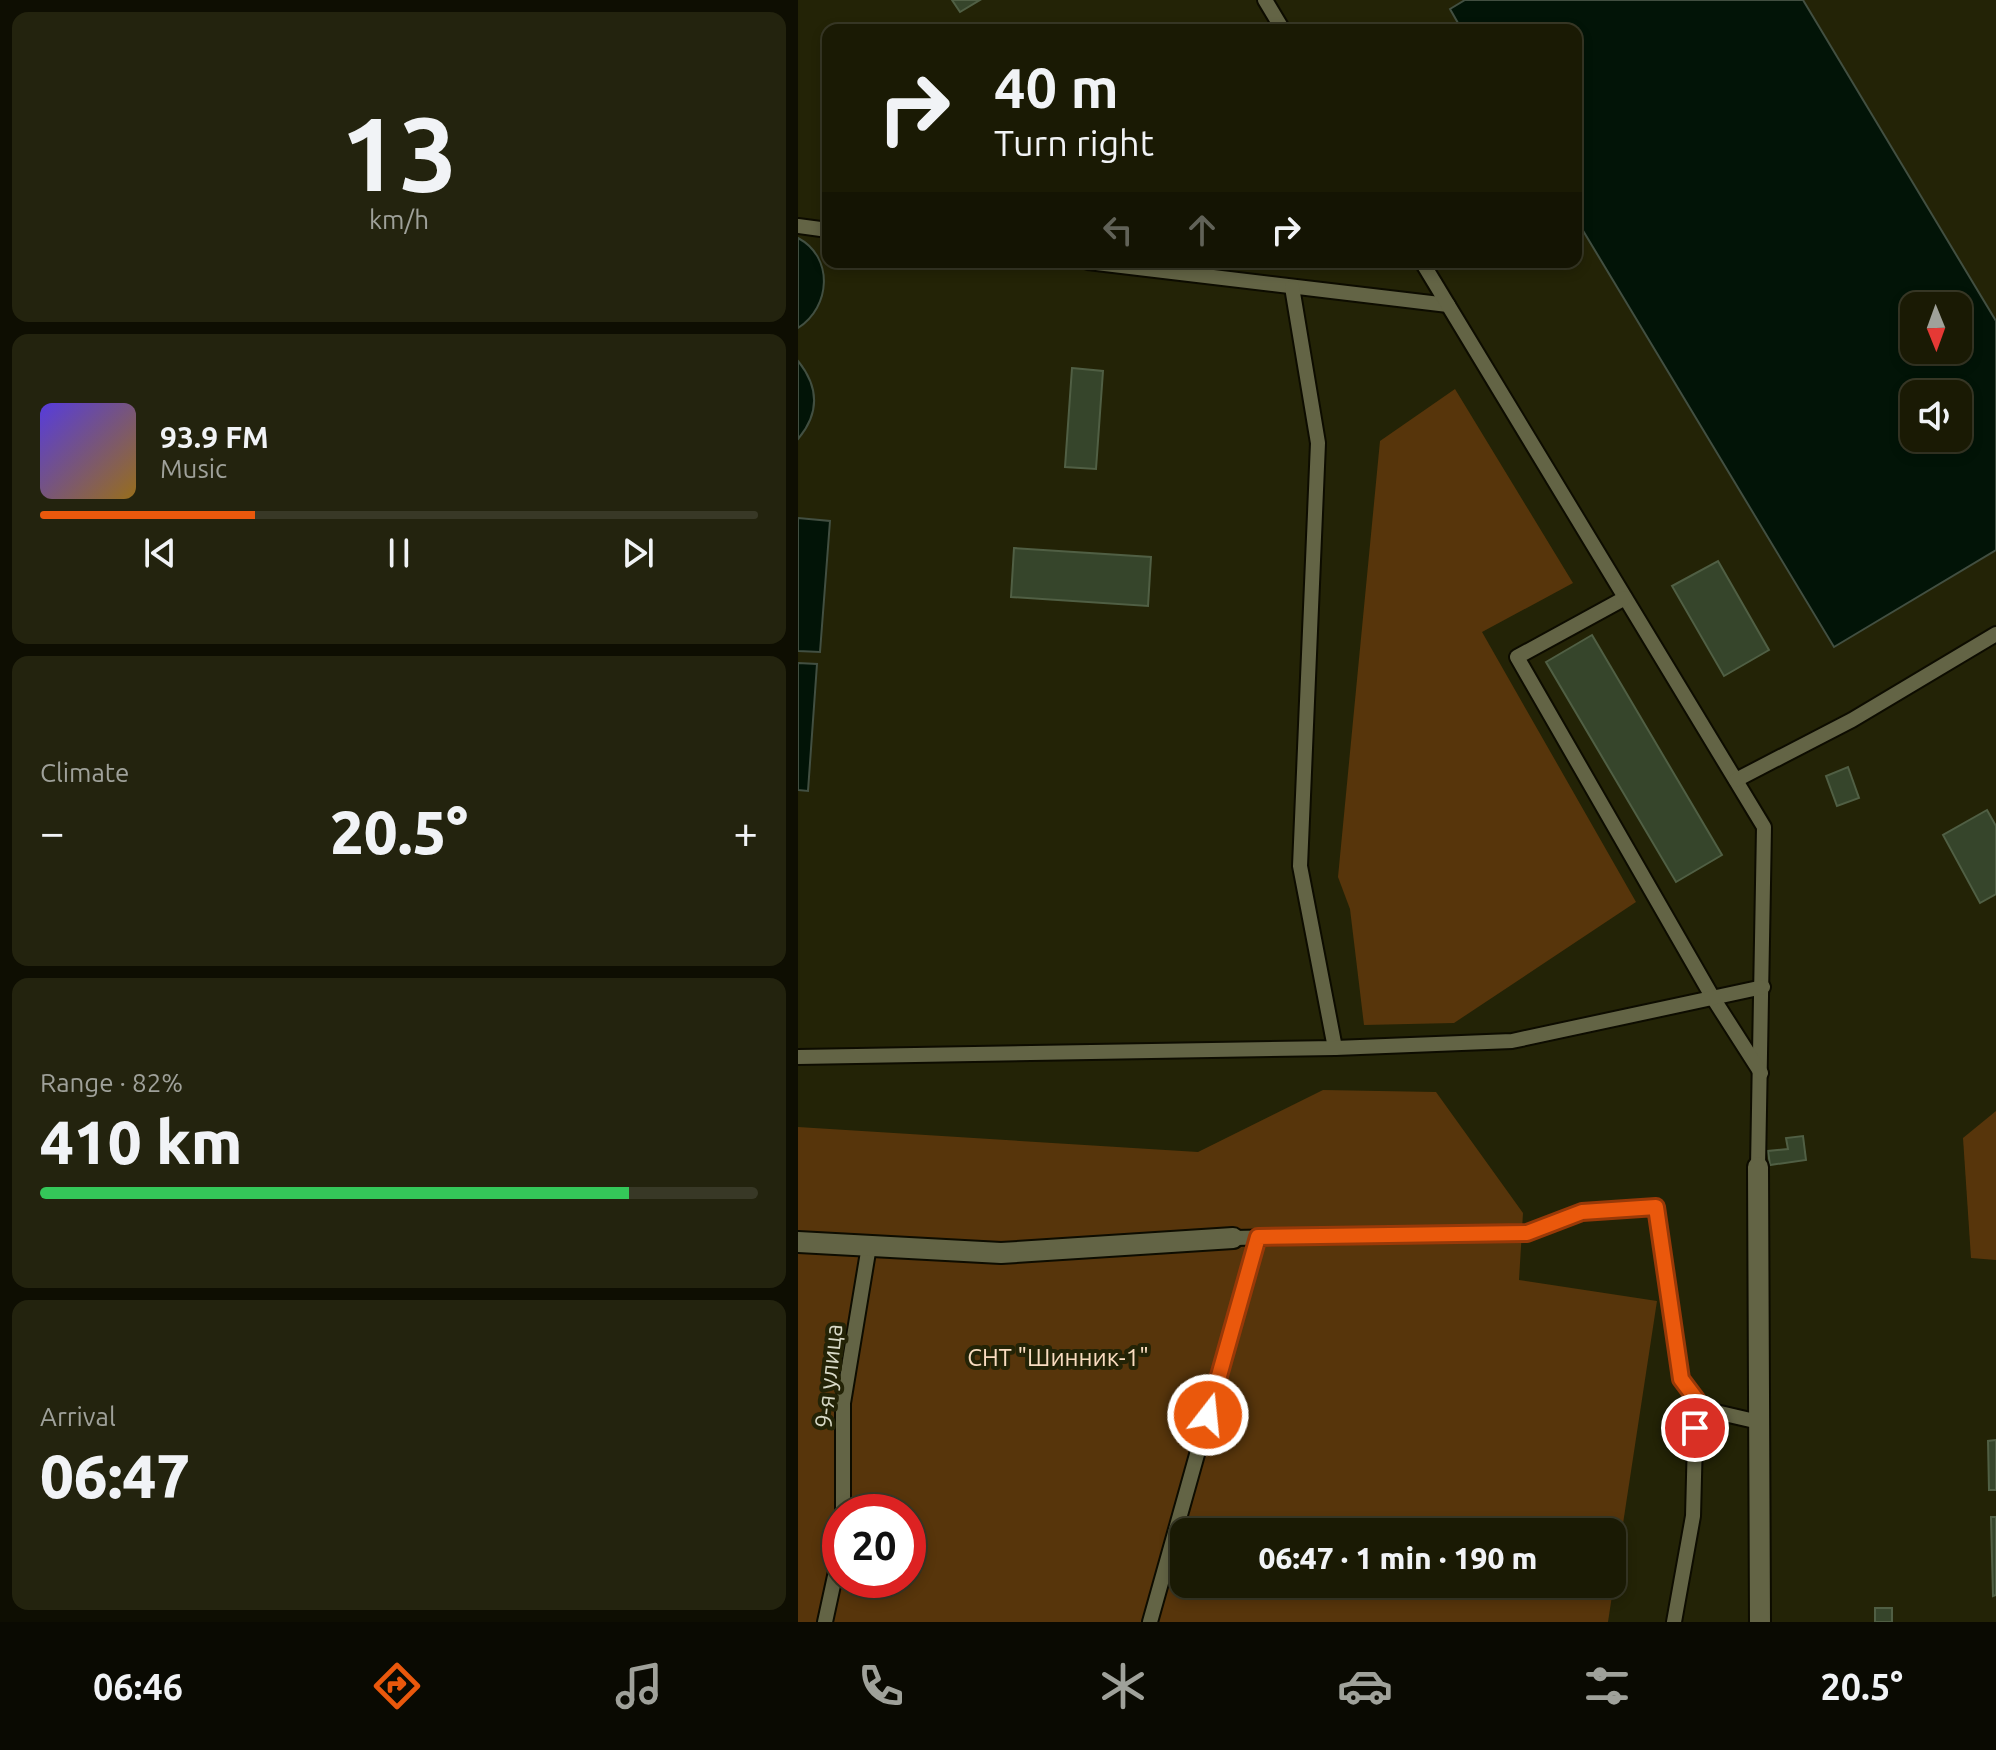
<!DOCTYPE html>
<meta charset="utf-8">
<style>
body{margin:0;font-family:Ubuntu,sans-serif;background:#23230e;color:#f1f3f6;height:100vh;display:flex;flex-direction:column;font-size:30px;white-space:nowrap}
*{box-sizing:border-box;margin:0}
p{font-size:26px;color:#9fa19a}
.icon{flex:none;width:44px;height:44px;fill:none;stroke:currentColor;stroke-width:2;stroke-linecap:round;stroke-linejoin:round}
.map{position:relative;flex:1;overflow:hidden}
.side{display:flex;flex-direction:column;gap:12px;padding:12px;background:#0e0e02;width:798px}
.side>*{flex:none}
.banner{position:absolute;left:24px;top:24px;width:760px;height:244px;border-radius:16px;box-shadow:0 4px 12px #0003,0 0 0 2px #383826;background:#1a1a04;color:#f1f3f6;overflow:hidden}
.needle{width:52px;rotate:179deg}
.buttons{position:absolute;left:1102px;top:292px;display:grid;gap:16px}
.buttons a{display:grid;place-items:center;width:72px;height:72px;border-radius:16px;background:#1a1a04;box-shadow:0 4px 12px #0003,0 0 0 2px #383826;font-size:40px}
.speed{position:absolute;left:24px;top:1494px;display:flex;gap:16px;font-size:40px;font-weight:700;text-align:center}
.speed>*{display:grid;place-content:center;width:104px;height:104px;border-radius:50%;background:#1a1a04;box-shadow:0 4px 12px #0003,0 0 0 2px #383826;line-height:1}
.speed .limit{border:12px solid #d22;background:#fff;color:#111}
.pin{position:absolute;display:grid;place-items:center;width:68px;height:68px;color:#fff;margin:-34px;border:4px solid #fff;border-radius:50%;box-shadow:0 2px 8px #0007}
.me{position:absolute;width:88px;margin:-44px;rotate:16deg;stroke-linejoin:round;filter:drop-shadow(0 0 6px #0008)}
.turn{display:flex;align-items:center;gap:28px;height:168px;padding:0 40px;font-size:36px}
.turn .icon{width:104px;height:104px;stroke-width:2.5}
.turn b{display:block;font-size:56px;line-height:68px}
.lanes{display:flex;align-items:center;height:76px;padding:0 40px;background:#0003;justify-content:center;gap:40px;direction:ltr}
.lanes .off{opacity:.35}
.big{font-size:60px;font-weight:800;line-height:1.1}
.side .card{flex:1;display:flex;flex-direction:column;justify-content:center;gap:12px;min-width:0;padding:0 28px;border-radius:16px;background:#23230e}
.side .dial{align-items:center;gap:0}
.dial b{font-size:104px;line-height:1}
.song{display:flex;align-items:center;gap:24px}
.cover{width:96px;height:96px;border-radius:12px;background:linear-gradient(135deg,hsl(250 70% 55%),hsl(40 70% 35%))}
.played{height:8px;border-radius:4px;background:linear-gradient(90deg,#ea580c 30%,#383826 30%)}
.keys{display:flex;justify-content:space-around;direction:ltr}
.heat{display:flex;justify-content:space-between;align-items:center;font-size:44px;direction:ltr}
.charge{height:12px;border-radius:6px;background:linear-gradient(90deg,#34c759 82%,#383826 0)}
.trip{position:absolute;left:372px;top:1518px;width:456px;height:80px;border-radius:16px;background:#1a1a04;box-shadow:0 4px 12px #0003,0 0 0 2px #383826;font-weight:800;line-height:80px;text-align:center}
.tab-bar{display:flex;height:128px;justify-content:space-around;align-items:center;background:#0a0a02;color:#9fa19a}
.tab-bar .icon{width:56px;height:56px}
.tab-bar .selected{color:#ea580c}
.tab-bar b{font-size:36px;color:#f1f3f6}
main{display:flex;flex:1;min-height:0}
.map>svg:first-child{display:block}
.green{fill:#57350b;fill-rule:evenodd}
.water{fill:#021407;stroke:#424f41;stroke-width:2;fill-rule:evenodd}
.building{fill:#36452b;stroke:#505f44;stroke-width:2}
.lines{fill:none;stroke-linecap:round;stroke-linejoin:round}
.service-casing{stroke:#0d0c00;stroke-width:18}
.minor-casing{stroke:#0d0c00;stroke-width:24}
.service{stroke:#636445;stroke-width:14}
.minor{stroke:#636445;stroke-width:20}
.route-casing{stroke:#983908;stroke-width:20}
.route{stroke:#ea580c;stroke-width:14}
.labels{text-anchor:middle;stroke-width:8;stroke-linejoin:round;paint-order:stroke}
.park-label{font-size:24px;fill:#f9dcc0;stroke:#232306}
.street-label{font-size:24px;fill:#d8d9c7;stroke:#232306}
</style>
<main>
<section class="side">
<div class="card dial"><b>13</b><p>km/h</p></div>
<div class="card">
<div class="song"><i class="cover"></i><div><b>93.9 FM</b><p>Music</p></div></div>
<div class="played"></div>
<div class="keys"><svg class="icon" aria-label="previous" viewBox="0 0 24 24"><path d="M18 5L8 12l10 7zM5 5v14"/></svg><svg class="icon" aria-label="pause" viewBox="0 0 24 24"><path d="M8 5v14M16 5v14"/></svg><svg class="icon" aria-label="next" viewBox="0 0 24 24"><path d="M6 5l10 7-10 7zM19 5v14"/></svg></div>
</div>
<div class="card"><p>Climate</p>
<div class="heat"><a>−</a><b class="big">20.5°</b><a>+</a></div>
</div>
<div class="card"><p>Range · 82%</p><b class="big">410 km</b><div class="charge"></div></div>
<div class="card"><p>Arrival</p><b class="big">06:47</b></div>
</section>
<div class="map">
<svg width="1198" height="1622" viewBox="0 0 1198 1622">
<rect width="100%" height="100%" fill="#232306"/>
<g class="green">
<polygon points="657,389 775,583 684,632 838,902 656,1023 566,1025 552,909 540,877 582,441"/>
<path d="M525,1090l113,2 87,121 -4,67 138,21 -49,321h-810v-495l400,25zM42,1512h68v68h-68zM386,1532h428v52h-428z"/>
<polygon points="1198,1111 1198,1260 1173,1258 1165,1138"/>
</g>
<g class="water">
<path d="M667,0h338l193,321v229l-162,97 -258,-428v-189h-114l-12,-21zM1116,306h44v44h-44zM1160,394v44h-44v-44z"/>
<path d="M0,238c36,19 33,69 0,90z"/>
<path d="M0,361c21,26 22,52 0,78z"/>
<polygon points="0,518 32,521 22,652 0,651"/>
<polygon points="0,663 19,664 10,791 0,790"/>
</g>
<g class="building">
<polygon points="154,0 182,0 162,12"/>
<polygon points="274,368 305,371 298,469 267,467"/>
<polygon points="216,548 353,557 350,606 213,597"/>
<polygon points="920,561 971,650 926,676 874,586"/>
<polygon points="794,635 924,855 878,882 748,662"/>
<polygon points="1050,767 1061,798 1039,806 1028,776"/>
<polygon points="1189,810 1198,826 1198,894 1182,903 1145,835"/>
<polygon points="1005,1136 1008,1160 972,1165 970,1151 990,1149 988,1138"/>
<polygon points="1198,1440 1198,1490 1191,1490 1190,1441"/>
<polygon points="1193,1517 1198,1517 1198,1595 1195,1596"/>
<rect x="1077" y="1608" width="17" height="14"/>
</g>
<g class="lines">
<g class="service-casing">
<g id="service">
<polyline points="467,0 485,30"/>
<polyline points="0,226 30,230"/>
<polyline points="290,262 650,305"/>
<polyline points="624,262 966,827 960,1167"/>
<polyline points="494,287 520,443 502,866 537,1048"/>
<polyline points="827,598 719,657 915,998 963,1073"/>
<polyline points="938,780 1054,720 1198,634"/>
<polyline points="0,1057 537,1048 714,1041 965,987"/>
<polyline points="435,1238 729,1233 784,1212 858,1207 883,1379 905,1409 961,1422"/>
<polyline points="45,1512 45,1403 71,1246"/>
<polyline points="27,1622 42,1553"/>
<polyline points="352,1622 460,1237"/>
<polyline points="876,1622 895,1516 898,1399"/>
</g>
</g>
<g class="minor-casing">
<g id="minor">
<polyline points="960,1167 962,1622"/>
<polyline points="0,1242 203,1253 435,1238"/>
</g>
</g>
<use href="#service" class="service"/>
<use href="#minor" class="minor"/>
</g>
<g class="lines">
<g class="route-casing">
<polyline id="route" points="410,1415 460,1237 729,1233 784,1212 858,1207 883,1379 898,1399 897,1428"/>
</g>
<use href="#route" class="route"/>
</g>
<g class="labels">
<g class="park-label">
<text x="260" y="1366">СНТ "Шинник-1"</text>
</g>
<g class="street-label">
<text transform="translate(31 1376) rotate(-84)" y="8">9-я улица</text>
</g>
</g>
</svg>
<div class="buttons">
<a><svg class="needle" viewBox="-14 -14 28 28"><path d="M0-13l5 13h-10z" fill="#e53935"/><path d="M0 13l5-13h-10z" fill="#9fa19a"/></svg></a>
<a><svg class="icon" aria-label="sound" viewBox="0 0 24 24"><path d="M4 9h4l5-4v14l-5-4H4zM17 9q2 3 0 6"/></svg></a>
</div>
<div class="speed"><div class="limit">20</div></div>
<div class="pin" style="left:897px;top:1428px;background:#d93025"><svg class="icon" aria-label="arrive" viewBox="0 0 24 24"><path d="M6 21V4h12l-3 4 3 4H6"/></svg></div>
<svg class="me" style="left:410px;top:1415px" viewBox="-20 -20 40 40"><circle r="17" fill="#ea580c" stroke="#fff" stroke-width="3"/><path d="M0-11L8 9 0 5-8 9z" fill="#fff"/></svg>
<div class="trip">06:47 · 1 min · 190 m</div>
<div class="banner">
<div class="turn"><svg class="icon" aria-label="right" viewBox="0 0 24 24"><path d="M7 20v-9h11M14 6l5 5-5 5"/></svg><div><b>40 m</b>Turn right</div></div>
<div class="lanes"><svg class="icon off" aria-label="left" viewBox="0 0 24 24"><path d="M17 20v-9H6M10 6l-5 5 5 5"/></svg><svg class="icon off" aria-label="ahead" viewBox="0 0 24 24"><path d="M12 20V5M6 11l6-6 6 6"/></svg><svg class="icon" aria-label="right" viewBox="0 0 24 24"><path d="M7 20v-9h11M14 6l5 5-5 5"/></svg></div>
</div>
</div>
</main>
<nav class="tab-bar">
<b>06:46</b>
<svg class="icon selected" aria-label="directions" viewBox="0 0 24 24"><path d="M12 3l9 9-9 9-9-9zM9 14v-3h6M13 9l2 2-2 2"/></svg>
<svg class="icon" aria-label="music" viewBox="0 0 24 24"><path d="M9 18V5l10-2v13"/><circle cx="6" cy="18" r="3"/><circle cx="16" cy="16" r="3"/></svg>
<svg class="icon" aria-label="phone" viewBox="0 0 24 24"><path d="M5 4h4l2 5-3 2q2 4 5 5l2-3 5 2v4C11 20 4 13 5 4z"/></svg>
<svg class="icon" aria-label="climate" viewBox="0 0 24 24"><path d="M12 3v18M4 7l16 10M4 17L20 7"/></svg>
<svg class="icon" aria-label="car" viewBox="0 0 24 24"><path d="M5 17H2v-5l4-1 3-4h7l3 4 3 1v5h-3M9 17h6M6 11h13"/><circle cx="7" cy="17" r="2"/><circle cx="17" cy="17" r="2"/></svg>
<svg class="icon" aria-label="filters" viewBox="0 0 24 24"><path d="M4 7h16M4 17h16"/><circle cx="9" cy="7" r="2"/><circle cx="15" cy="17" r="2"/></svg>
<b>20.5°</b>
</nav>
